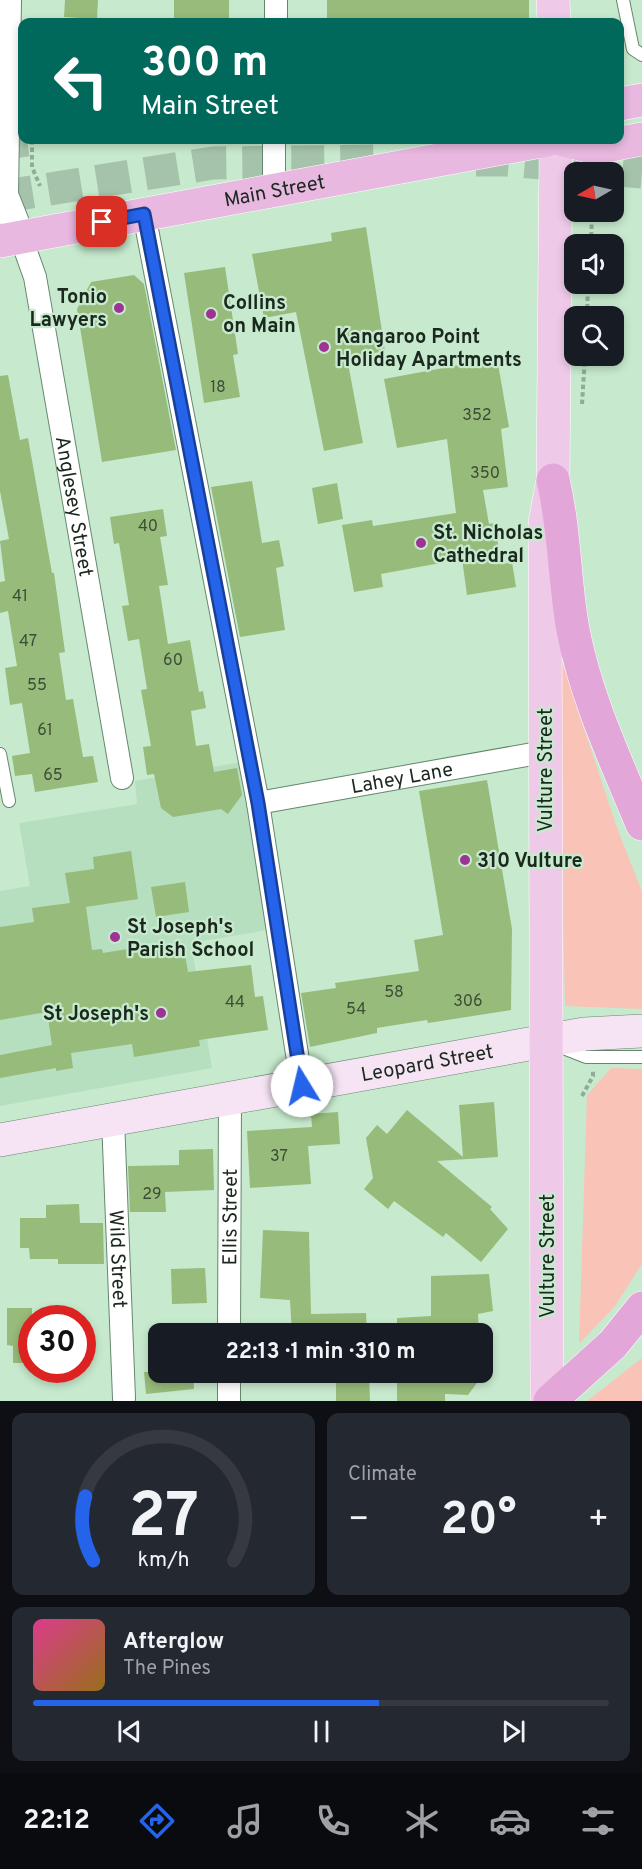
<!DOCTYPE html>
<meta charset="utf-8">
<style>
body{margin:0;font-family:Overpass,sans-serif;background:#242831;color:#f1f3f6;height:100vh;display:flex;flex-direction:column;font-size:22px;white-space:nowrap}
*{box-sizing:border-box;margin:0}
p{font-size:20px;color:#9ea1a6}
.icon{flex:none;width:33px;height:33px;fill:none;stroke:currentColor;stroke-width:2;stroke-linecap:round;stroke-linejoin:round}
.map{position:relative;height:1401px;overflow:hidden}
.side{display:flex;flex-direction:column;gap:12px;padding:12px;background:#0d0f14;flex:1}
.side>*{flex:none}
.top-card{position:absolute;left:18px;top:18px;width:606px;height:126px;border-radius:12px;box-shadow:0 3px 9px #0003;background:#00695c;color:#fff;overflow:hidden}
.needle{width:39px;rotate:261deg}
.buttons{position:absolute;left:564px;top:162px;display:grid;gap:12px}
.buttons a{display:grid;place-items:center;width:60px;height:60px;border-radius:12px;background:#171b24;box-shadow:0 3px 9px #0003;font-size:30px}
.speed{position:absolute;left:18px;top:1305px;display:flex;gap:12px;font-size:30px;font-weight:700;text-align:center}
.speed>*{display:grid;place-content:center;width:78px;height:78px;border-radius:50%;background:#171b24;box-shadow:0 3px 9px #0003;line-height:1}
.speed .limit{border:9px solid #d22;background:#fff;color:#111}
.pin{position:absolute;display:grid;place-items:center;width:51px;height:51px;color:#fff;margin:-26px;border-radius:12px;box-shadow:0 3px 9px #0006}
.me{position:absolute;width:66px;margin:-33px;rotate:351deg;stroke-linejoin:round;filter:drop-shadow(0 0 4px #0008)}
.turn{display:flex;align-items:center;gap:21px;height:126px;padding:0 24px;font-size:27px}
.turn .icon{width:78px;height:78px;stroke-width:2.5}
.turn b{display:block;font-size:42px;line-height:51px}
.big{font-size:45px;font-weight:700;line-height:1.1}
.side .tile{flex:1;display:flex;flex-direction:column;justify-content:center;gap:9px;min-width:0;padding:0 21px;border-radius:12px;background:#242831}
.side .dial{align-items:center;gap:0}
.dial svg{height:156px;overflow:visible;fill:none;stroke:#363941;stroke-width:7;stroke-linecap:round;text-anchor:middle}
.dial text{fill:#f1f3f6;stroke:none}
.song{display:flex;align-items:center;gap:18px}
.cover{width:72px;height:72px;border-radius:9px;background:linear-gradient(135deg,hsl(330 70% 55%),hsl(40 70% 35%))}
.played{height:6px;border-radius:3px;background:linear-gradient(90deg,#2563eb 60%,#363941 60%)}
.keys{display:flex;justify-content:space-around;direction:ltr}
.heat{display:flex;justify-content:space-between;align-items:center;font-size:33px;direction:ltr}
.side .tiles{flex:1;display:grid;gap:12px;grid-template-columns:1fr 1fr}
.tile:last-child{grid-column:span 2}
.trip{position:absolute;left:148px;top:1323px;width:345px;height:60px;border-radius:12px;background:#171b24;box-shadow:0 3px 9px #0003;font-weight:700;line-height:60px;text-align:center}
.menu{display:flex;height:96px;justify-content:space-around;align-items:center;background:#090b0e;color:#9ea1a6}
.menu .icon{width:42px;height:42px}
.menu .active{color:#2563eb}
.menu b{font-size:27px;color:#f1f3f6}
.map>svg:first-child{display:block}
.built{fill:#b6dfbf}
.green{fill:#f9c3b8}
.building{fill:#97bb7a}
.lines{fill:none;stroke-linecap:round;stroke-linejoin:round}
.motorway-tunnel{stroke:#a5c3ab;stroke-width:33;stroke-dasharray:33 16;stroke-linecap:butt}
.service-casing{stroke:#66876e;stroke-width:14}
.minor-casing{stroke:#66876e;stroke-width:24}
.tertiary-casing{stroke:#66876e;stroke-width:30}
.secondary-casing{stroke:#66876e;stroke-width:34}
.primary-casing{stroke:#fff;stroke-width:34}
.trunk-casing{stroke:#fff;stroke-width:34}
.motorway-casing{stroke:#fff;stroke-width:34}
.path{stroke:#90ac96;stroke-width:4;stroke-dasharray:4.5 3;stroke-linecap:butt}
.service{stroke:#fff;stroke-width:12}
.minor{stroke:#fff;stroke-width:22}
.tertiary{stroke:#fff;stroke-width:28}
.secondary{stroke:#f6e4f4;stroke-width:33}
.primary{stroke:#eecae8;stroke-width:33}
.trunk{stroke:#e8b8e0;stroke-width:33}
.motorway{stroke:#e2a6d9;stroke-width:33}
.route-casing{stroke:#184099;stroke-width:15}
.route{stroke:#2563eb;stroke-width:10}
.poi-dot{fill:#9d3394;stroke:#c7eace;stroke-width:2}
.labels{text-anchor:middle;stroke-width:4.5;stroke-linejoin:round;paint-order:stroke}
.number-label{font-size:16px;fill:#3a4d35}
.street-label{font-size:20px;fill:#1b281e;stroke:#c7eace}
.poi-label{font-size:20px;font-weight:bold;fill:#1b281e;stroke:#c7eace;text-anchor:start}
</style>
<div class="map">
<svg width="642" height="1401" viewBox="0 0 642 1401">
<rect width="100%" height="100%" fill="#c7eace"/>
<polygon class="built" points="241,762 267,930 191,943 212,1068 0,1106 0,891 30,886 19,823 137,804 135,781"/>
<g class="green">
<polygon points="562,662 616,825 642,892 642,1009 565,1006 559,721"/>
<polygon points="611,1068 642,1069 642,1264 615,1306 579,1344 587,1095"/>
<polygon points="642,1358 642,1401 587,1401"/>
</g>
<g class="building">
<polygon points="65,0 98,0 97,19 64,17"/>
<rect x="174" y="0" width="55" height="22"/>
<rect x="327" y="0" width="202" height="22"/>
<polygon points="366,227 385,351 347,358 363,443 324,451 296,312 264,318 252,254 332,241 331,233"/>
<polygon points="225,267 238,354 233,355 240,397 204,403 184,273"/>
<polygon points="134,275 144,284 176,450 102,462 77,309 91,282"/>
<polygon points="497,358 509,427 501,429 508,487 483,490 489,524 494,523 502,564 512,562 516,587 467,595 462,559 381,574 383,587 354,592 342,525 372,520 373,526 456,513 447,439 397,448 384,379"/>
<polygon points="8,375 20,440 28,438 52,573 54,573 65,652 59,653 66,700 73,699 83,757 93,756 98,782 35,792 32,774 15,776 12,756 30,753 22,703 10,705 5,668 17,666 8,611 0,613 0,582 5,581 0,541 9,539 0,491 0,376"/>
<polygon points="252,481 262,543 279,540 284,566 276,568 285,630 240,637 211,487"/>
<polygon points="337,483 343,519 318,524 312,488"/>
<polygon points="163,509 167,536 160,537 168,585 159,586 168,644 190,640 199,692 203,691 206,708 191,711 196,746 209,744 214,772 237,768 242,795 228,814 221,809 173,817 161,808 154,774 147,775 143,747 151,746 141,690 147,689 139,639 128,641 122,606 129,605 119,543 114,544 110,517"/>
<polygon points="487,780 512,929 511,1010 428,1023 427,1020 377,1028 377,1033 310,1047 301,993 336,988 335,983 419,971 414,940 443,935 419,791"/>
<polygon points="131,851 138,899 86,907 92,950 102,949 103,953 164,943 166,951 184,949 188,972 251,965 255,997 263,996 268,1030 199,1040 200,1046 134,1057 132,1044 71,1053 73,1068 56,1071 56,1068 0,1078 0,1055 52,1045 47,1012 0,1020 0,927 34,922 32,908 70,903 65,873 94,869 93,857"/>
<polygon points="185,882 189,912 156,917 151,887"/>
<polygon points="494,1102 498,1157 437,1161 492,1207 490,1209 508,1229 481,1262 446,1233 443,1237 394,1201 388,1209 364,1189 373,1178 366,1138 377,1125 387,1134 407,1110 463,1157 459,1105"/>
<polygon points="338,1112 340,1144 308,1146 311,1184 250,1188 247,1131 312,1127 311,1114"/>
<polygon points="213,1149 214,1190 165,1192 166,1212 130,1212 128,1166 179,1165 179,1150"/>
<polygon points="79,1204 80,1223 103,1223 104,1264 58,1264 58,1259 30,1259 29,1248 20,1248 20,1218 46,1218 46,1205"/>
<polygon points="263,1230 309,1232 311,1314 366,1313 367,1334 292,1334 290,1300 260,1298"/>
<polygon points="205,1268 207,1303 172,1304 171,1269"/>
<polygon points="489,1274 493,1311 478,1314 479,1334 397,1334 397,1318 431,1316 431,1276"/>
<polygon points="7,1308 32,1308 32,1363 13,1363 13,1346 7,1345"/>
<polygon points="144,1372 193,1372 194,1389 146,1394"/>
<polygon points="336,1372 369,1372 370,1401 336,1401"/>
<polygon points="397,1372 485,1372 468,1395 445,1394 445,1401 397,1401"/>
</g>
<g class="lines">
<g class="motorway-tunnel">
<polyline points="0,144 27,140"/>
<polyline points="476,160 506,160 642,172"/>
<polyline points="0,197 213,163 383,161"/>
</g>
<g class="service-casing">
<g id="service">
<polyline points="623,0 633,49 642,55"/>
<polyline points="0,754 9,801"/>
<polyline points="558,1046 586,1057 642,1057"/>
</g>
</g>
<g class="minor-casing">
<g id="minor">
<polyline points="276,22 276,0"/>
<polyline points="274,189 274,140"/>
<polyline points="144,214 258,803 302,1086"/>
<path id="s1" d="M21,238l14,39 87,501"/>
<path id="s2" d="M258,803l286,-51"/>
<path id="s3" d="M113,1119l11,279"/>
<path id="s4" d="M229,1334l1,-234"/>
<polyline points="229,1401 229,1372"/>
</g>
</g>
<g class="tertiary-casing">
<polyline id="tertiary" points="7,0 4,195 21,238"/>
</g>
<g class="secondary-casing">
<g id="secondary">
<path id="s5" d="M0,1140l584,-106 58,-3"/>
</g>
</g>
<g class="primary-casing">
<g id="primary">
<polyline points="553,0 554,22"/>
<polyline points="547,1401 545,523 553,480 556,140"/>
</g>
</g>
<g class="trunk-casing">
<g id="trunk">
<polyline points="620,104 642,100"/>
<polyline points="563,140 596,148 642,139"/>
<path id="s6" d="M0,241l547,-101"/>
</g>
</g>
<g class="motorway-casing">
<g id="motorway">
<path d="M553,480c12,50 11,100 20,150 13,68 43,131 69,194"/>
<polyline points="550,1401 613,1344 642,1308"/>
</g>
</g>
<g class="path">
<polyline points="32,140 32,167 40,186"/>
<polyline points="591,244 592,212"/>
<polyline points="587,316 588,284"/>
<polyline points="582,404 585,356"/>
<polyline points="582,1096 593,1076 593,1070"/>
</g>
<use href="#service" class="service"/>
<use href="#minor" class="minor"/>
<use href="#tertiary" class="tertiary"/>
<use href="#secondary" class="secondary"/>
<use href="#primary" class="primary"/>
<use href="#trunk" class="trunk"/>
<use href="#motorway" class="motorway"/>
</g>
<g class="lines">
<g class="route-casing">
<polyline id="route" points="102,222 144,214 258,803 302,1086"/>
</g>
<use href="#route" class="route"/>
</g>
<g class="poi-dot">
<circle cx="119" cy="308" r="6"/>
<circle cx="211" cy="314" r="6"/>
<circle cx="324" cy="347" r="6"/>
<circle cx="421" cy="543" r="6"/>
<circle cx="465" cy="860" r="6"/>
<circle cx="115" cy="937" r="6"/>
<circle cx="161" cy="1013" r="6"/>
</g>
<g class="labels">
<g class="number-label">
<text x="218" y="392">18</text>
<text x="477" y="420">352</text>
<text x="485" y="478">350</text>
<text x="148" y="531">40</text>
<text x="20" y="601">41</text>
<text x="28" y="646">47</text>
<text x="173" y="665">60</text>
<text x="37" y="690">55</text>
<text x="45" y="735">61</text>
<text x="53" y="780">65</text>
<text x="394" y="997">58</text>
<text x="468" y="1006">306</text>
<text x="235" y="1007">44</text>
<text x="356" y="1014">54</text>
<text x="279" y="1161">37</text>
<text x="152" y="1199">29</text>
</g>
<g class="street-label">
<text dy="7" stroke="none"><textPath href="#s6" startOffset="279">Main Street</textPath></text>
<text dy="7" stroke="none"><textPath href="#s1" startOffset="274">Anglesey Street</textPath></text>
<text transform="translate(545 770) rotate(-90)" y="7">Vulture Street</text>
<text dy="7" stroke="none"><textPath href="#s2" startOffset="146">Lahey Lane</textPath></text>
<text dy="7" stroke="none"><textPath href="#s5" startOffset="434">Leopard Street</textPath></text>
<text dy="7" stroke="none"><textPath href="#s4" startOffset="117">Ellis Street</textPath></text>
<text transform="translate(547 1256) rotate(-90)" y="7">Vulture Street</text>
<text dy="7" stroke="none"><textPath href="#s3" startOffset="140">Wild Street</textPath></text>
</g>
<g class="poi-label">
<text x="107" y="303" text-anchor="end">Tonio<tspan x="107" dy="23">Lawyers</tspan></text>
<text x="223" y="309">Collins<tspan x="223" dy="23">on Main</tspan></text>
<text x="336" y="343">Kangaroo Point<tspan x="336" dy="23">Holiday Apartments</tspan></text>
<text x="433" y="539">St. Nicholas<tspan x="433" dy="23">Cathedral</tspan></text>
<text x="477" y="867">310 Vulture</text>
<text x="127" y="933">St Joseph's<tspan x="127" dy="23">Parish School</tspan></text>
<text x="149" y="1020" text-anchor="end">St Joseph's</text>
</g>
</g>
</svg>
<div class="buttons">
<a><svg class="needle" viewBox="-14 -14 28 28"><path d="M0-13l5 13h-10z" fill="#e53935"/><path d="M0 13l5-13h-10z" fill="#9ea1a6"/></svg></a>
<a><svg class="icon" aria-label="sound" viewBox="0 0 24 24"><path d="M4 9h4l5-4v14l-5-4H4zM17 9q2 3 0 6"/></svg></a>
<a><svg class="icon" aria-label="search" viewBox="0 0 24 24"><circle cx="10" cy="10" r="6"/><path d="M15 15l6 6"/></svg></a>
</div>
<div class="speed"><div class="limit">30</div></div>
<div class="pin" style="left:102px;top:222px;background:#d93025"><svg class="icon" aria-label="arrive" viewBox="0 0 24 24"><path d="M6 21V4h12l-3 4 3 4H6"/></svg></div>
<svg class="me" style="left:302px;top:1086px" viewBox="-20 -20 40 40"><circle r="19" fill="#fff"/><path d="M0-13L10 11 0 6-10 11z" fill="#2563eb"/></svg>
<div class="trip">22:13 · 1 min · 310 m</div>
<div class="top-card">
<div class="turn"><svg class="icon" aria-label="left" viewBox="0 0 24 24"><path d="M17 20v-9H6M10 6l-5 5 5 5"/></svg><div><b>300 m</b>Main Street</div></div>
</div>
</div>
<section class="side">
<div class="tiles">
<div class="tile dial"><svg viewBox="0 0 100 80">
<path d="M14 69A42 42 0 1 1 86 69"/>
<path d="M14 69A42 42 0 0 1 10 36" stroke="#2563eb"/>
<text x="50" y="56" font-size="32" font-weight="700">27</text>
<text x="50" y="72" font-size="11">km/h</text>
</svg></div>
<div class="tile"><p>Climate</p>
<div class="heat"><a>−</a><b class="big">20°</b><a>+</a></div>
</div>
<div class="tile">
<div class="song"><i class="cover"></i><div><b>Afterglow</b><p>The Pines</p></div></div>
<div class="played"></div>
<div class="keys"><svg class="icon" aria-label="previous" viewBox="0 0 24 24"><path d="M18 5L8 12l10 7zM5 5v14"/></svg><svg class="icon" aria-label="pause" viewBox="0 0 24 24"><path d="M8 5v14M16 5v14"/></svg><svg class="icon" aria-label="next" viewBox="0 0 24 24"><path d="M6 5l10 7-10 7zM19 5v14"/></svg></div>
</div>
</div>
</section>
<nav class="menu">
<b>22:12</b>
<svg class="icon active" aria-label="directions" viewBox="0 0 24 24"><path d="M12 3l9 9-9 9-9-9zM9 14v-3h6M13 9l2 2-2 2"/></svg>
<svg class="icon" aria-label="music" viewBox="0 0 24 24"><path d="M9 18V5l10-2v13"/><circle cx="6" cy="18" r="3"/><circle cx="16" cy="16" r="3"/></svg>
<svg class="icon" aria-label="phone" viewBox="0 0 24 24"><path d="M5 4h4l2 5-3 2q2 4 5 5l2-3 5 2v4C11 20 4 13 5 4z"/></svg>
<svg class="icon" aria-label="climate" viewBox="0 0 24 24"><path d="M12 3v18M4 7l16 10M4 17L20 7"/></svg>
<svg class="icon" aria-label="car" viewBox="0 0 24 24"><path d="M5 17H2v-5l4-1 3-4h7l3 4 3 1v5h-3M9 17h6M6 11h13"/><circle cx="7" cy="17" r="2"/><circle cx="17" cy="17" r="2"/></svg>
<svg class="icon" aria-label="filters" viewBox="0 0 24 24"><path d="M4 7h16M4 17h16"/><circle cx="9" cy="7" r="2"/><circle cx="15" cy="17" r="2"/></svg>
</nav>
